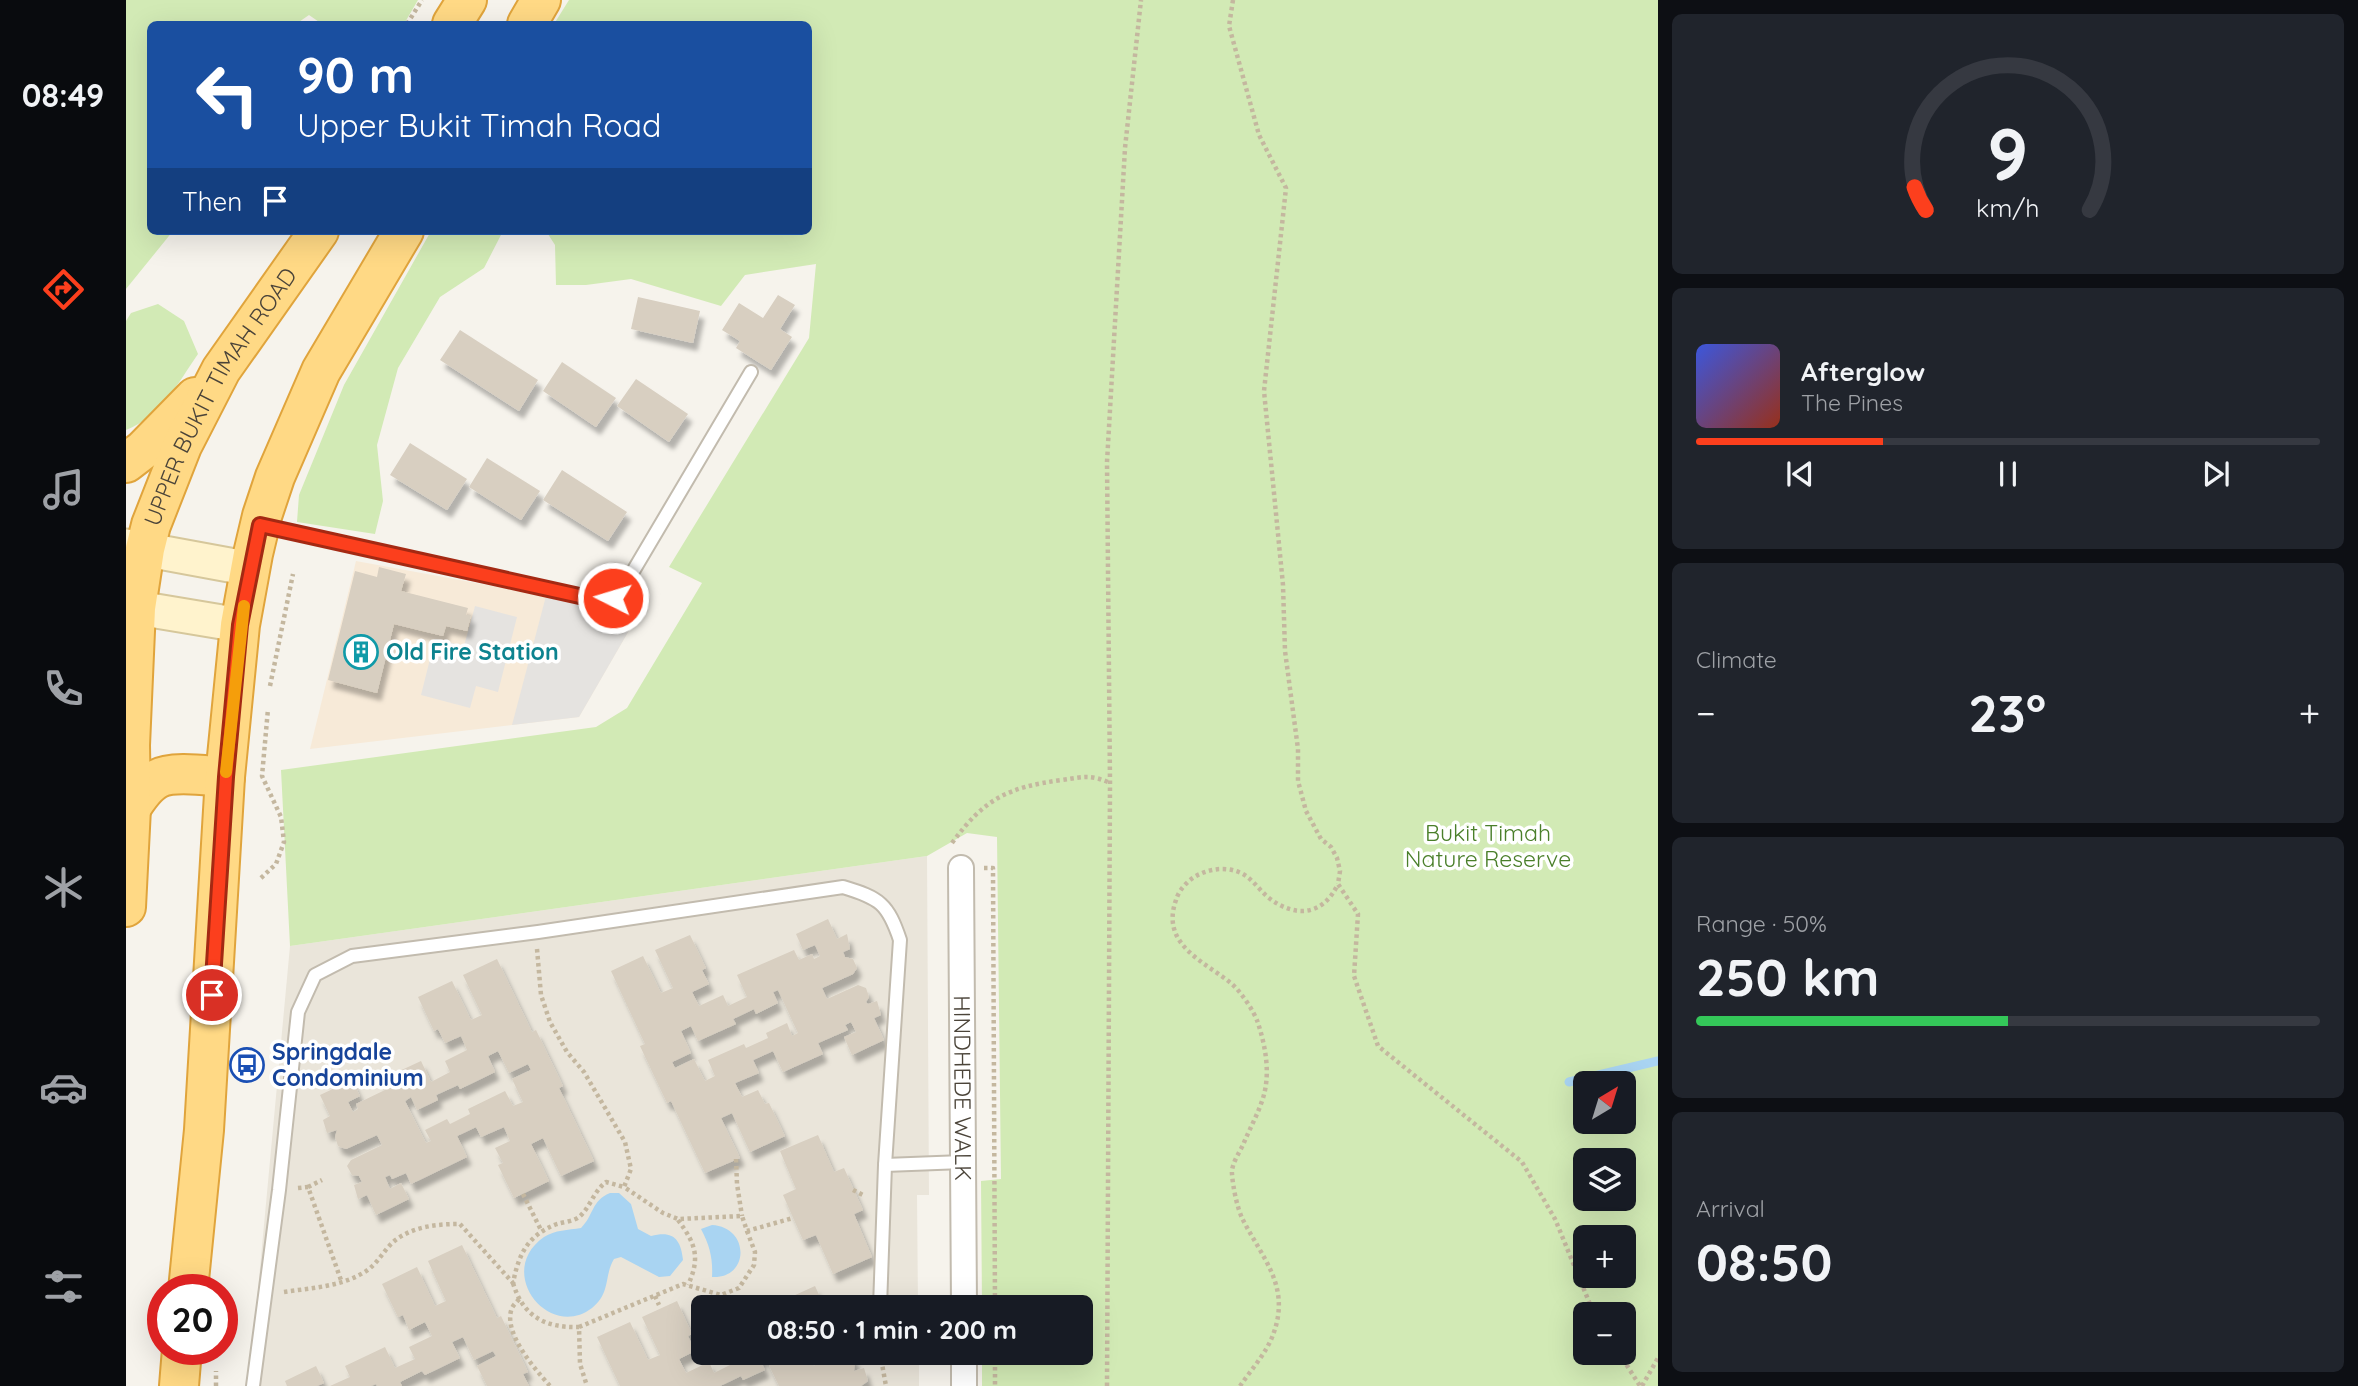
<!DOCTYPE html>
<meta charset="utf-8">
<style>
body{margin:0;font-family:Quicksand,sans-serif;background:#20242c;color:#f1f3f6;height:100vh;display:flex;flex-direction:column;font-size:26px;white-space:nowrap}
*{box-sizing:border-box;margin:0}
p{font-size:23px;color:#9ea1a6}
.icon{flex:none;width:38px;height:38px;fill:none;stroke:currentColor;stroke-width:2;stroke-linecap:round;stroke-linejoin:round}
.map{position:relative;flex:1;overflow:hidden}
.sheet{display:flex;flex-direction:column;gap:14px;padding:14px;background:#0d0f14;width:700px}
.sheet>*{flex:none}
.hud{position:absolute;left:21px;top:21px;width:665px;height:214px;border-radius:10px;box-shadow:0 7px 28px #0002;background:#1a4fa0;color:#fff;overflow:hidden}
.needle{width:46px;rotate:38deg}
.controls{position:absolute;left:1447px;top:1071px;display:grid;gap:14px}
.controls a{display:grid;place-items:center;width:63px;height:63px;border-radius:10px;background:#171b24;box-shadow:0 7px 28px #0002;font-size:35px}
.speed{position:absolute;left:21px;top:1274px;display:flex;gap:14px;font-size:35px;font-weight:700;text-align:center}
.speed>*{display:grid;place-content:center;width:91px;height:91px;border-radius:50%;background:#171b24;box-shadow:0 7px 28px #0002;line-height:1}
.speed .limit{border:10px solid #d22;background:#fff;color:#111}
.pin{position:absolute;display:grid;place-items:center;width:60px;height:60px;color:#fff;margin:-30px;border:4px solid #fff;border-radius:50%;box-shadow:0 2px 7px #0007}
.me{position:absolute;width:77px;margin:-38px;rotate:275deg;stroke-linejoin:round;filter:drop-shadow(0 0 5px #0008)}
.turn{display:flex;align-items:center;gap:24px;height:147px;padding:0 35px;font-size:32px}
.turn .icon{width:91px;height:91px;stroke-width:2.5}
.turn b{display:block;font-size:49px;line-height:60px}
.then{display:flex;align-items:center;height:66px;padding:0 35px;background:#0003;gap:14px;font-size:26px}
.big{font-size:52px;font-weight:700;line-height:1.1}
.sheet .widget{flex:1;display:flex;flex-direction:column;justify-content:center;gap:10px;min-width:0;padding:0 24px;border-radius:10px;background:#20242c}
.sheet .dial{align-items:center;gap:0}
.dial svg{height:182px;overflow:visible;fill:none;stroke:#363941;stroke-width:7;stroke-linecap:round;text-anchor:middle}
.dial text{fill:#f1f3f6;stroke:none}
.song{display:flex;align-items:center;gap:21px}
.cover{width:84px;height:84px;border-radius:10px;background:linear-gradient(135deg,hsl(230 70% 55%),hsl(10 70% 35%))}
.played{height:7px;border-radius:4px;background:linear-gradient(90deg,#fc3f1d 30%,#363941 30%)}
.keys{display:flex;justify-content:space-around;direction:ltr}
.heat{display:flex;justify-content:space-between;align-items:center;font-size:38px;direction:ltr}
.charge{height:10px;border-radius:5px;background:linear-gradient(90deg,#34c759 50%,#363941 0)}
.trip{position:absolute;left:565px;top:1295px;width:402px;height:70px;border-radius:10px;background:#171b24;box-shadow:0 7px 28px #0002;font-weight:700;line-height:70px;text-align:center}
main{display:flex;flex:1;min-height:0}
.tab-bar{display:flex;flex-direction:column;width:126px;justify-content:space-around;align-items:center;background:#090b0e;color:#9ea1a6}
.tab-bar .icon{width:49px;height:49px}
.tab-bar .current{color:#fc3f1d}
.tab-bar b{font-size:32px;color:#f1f3f6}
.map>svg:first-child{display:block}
.residential{fill:#eae5da}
.commercial{fill:#f7ead8}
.green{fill:#d2eab5;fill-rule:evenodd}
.parking{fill:#e5e3e0}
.water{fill:#a9d4f2}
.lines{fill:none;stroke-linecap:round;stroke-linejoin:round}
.stream{stroke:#a9d4f2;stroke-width:9}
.building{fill:#d8cfc1;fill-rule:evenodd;filter:url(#shadow)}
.service-casing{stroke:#c2bbae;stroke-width:16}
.minor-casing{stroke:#c2bbae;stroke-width:28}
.secondary-casing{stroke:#d6c79b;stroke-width:37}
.trunk-casing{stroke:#e0a43c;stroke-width:42}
.path{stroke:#c4b79f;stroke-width:4.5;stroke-dasharray:3.5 3.5;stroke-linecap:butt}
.service{stroke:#fff;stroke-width:12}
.minor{stroke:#fff;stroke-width:24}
.secondary{stroke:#fff3cd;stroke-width:33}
.trunk{stroke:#ffd985;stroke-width:38}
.route-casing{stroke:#a42913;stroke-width:18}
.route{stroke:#fc3f1d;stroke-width:12}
.slow{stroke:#f59e0b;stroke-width:12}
.labels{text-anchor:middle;stroke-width:7;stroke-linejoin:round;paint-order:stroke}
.street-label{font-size:23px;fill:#4b4439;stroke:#fff}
.culture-label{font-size:23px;font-weight:bold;fill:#0d838f;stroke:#fff;text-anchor:start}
.park-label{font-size:23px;fill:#4a7f2a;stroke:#fff}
.transit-label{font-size:23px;font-weight:bold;fill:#164399;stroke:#fff;text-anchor:start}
</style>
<main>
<nav class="tab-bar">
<b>08:49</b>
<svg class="icon current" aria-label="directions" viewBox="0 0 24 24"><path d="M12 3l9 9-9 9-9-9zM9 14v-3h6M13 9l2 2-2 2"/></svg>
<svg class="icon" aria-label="music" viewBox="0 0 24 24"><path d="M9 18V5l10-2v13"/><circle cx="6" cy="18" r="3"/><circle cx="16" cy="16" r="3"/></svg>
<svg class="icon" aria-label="phone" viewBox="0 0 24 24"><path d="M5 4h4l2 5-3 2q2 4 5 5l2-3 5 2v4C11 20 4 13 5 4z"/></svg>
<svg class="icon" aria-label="climate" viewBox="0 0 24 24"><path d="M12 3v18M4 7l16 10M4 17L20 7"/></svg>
<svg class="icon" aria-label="car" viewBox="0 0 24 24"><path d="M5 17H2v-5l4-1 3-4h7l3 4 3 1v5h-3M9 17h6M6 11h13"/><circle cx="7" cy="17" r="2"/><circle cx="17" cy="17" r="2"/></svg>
<svg class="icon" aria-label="filters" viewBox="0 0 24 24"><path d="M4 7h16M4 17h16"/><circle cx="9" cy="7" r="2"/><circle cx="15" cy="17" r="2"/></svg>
</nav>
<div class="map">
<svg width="1532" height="1386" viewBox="0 0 1532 1386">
<defs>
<filter id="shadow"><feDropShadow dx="4.5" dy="8" stdDeviation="2" flood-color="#0004"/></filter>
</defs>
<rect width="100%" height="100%" fill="#f6f3ec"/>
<polygon class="residential" points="801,856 803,1195 791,1195 792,1307 578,1307 578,1353 793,1353 793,1386 123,1386 164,946"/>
<polygon class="commercial" points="230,561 420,596 509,620 453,717 184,749"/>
<g class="green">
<polygon points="0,0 292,0 278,24 196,24 183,15 170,24 24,24 24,231 47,231 0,289"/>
<path d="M443,0h1089v1386h-676v-33h100v-46h-100l-1,-126 20,-2 -4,-342 -30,-4 -40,23 -637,90 -9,-176 315,-43 31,-19 75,-125 -33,-16 140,-229 7,-74 -71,11 -24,31 -90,-27 -45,6h-30l-1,-40 -9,-14h262v-207h-254zM1498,1083v39h-38v-39zM1498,1160v39h-38v-39zM1498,1237v39h-38v-39zM1498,1314v39h-38v-39z"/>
<polygon points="305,231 377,231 358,268 314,297 272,368 251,445 257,501 249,534 171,522 173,495 218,385"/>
<path d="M32,304l26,17 14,33c-20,29 -37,62 -72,76v-109l5,-8z"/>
</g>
<g class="parking">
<polygon points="420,596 509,620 453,717 386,725"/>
<polygon points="349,606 391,617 372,692 350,686 344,708 295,695 309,639 338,646"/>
</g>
<g class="water">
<path d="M484,1193h9l12,11 7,25 13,7c22,-6 30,3 32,24l-13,16 -11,1 -38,-20 -7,2c-10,16 -3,34 -22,49 -43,33 -98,-36 -48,-71 11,-7 24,-7 37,-9 13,-13 10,-27 29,-35z"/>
<path d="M586,1225c38,2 38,54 0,52 1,-18 -2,-31 -11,-48z"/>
</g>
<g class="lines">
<polyline class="stream" points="1443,1082 1532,1061"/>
</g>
<g class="building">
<polygon points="652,295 669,305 654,329 666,337 645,370 610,348 614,341 596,330 613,303 637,318"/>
<polygon points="512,297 574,311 567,343 505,329"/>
<polygon points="334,330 412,380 393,411 314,360"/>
<polygon points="436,362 490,398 470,427 417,391"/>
<polygon points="510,379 562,414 543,442 491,406"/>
<polygon points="284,443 341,479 321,510 264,475"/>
<polygon points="361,458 414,491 395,520 343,487"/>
<polygon points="436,470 501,512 482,541 417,500"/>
<polygon points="253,567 280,574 275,591 342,608 340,615 345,615 341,631 320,626 317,636 268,624 251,693 202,680 229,571 251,577"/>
<path d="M702,919l9,20 10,-5 3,15 -7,3 2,5 8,2 4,9 -4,6 -31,14 5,11 31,-14 8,3 3,9 -3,5 2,2 9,-3 4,14 -7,3 10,22 -32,15 -8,-18 12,-5 -5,-10 -6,3 3,5 -30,13 5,11 -40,18 -10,-21 -20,9 6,13 -24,10 7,14 16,-7 7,14 4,-1 16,33 -35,16 -18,-39 -11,5 19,40 -35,15 -34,-72 -4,2 -27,-57 5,-2 -34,-73 32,-15 18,37 12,-5 -18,-38 35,-15 16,33 -4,2 7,14 -17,8 7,14 24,-11 5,11 19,-9 -10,-22 57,-25 5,10 13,-6 2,5 6,-3 -5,-11 -12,5 -7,-16zM652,990l20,43 -6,3 -5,-13 -21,10 2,5 -22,10 -2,-4 -36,16 7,16 -10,5 -11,-22 -19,9 -3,-6 19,-9 -10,-22 10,-5 7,15 38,-17 -3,-5 21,-10 2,5 22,-11 -5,-11z"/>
<path d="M371,959l35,73 4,-2 27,56 -4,2 35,73 -33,15 -18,-38 -12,6 18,37 -35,17 -16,-33 5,-2 -8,-15 15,-7 -6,-14 -23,10 -5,-10 -19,9 10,21 -56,27 -5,-11 -14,6 -2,-4 -5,2 5,12 11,-6 8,16 -33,16 -9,-20 -9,4 -4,-14 8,-3 -3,-6 -7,-1 -5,-9 4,-6 31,-15 -5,-10 -31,14 -8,-3 -3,-9 2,-7 -10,3 -4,-13 7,-4 -10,-21 32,-15 8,16 -12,6 5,10 5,-3 -2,-5 29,-14 -5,-10 41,-19 10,21 19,-10 -5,-11 22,-11 -6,-14 -16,7 -7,-14 -4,2 -16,-34 34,-16 19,39 11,-5 -19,-40zM372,1051l11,22 19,-9 3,6 -19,9 11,23 -10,4 -8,-15 -37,18 2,5 -20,10 -3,-5 -22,11 6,11 -5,2 -21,-42 6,-4 6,13 21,-10 -2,-5 22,-10 2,4 35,-17 -7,-16z"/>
<polygon points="692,1135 708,1172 718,1168 737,1210 728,1214 746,1257 707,1274 690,1235 677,1240 657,1195 670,1189 654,1151"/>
<polygon points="336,1245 371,1318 375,1316 402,1372 397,1374 403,1386 361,1386 351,1366 370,1356 367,1351 348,1360 337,1337 326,1342 334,1358 299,1375 296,1371 274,1382 276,1386 251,1386 250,1384 245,1386 204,1386 224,1377 219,1366 259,1347 269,1368 289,1359 283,1347 306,1336 299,1322 283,1330 277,1315 272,1317 256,1284 291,1267 309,1306 320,1301 302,1261"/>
<polygon points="689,1286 698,1306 707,1301 709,1307 659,1307 656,1301"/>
<polygon points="551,1301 566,1334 562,1336 569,1351 553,1359 560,1373 583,1362 588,1373 608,1363 603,1353 687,1353 682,1355 687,1366 717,1353 724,1353 729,1360 728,1371 738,1368 742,1381 735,1386 653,1386 639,1357 634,1359 639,1370 617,1380 615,1376 594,1386 494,1386 471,1337 504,1322 522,1360 534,1355 516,1317"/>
<polygon points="190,1366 198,1383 191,1386 161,1386 159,1381"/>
</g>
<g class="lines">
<g class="service-casing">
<g id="service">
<path d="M138,526l320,71c18,3 24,6 38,-7l129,-218"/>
<polyline points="759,1165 837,1162"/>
<path d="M127,1386l26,-196 19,-178 17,-37 37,-19 186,-24 305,-45c37,11 45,17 57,53l-15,225 -5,142"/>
</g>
</g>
<g class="minor-casing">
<g id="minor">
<path id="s1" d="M835,868l3,439"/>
<polyline points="838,1353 838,1386"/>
</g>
</g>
<g class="secondary-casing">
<g id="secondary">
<polyline points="0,546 125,569"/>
<polyline points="0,606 114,625"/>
</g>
</g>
<g class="trunk-casing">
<g id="trunk">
<polyline points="326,24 341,0"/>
<polyline points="401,24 415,0"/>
<polyline points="0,463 17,450 69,397"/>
<path d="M5,808c7,-11 15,-23 26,-29 16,-9 51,-3 68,-2"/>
<path id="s2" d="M0,907l5,-99 -1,-63 6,-137 9,-59 6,-24 31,-79 39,-76 98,-139"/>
<polyline points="62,1290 78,1130 99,777 114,625 127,554 136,516 149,477 195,371 278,231"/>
<polyline points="53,1386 56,1349"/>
</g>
</g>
<g class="path">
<polyline points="1107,0 1103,26 1133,135 1160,188 1138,391 1157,585 1159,651 1172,749 1172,781 1180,811 1195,839 1205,847 1211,858 1214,871 1212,884 1232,914 1228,976 1252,1046 1396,1162 1429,1219 1468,1314"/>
<polyline points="281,24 296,0"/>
<polyline points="144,686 167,574"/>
<path d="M826,843c32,-44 56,-56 110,-63 22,-3 28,-6 48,3"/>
<polyline points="858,868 867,868 869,1307"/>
<polyline points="135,878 150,864 158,842 155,817 136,776 142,709"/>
<polyline points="411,949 415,995 424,1022 441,1052 458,1072 499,1142 505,1169 498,1187 537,1213 552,1219 616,1216 621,1231 667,1218"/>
<polyline points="610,1159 611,1184 616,1216"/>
<polyline points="182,1187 196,1180"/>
<polyline points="172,1188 182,1187 216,1283"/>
<polyline points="727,1190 739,1196"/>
<polyline points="397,1194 415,1230"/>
<path d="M552,1220c17,23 23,37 10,65"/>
<path d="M387,1283c10,34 33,45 66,44l1,37 7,22"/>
<path d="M158,1292c26,-4 55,-5 79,-19 16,-9 21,-25 34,-34 18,-13 42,-15 63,-15l53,59c6,-30 15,-48 44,-59 7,-2 17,-3 22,-7 11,-9 14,-25 27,-35l18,5"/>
<polyline points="529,1296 533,1305"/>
<path d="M393,1299c-2,3 -5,5 -7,9 -10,24 23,61 38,78"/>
<polyline points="453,1327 557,1284 595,1295 613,1288 628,1265 629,1252 621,1231"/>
<polyline points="754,1353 760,1386"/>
<polyline points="869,1353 869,1386"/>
<polyline points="1493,1353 1514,1386"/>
<polyline points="90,1386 90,1371"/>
<polyline points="981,1386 984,783 981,462 999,148 1015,0"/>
<path d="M1114,1386c11,-16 28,-35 34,-54 16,-46 -11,-73 -31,-112 -6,-12 -10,-33 -11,-46 -1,-9 7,-21 11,-29 6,-15 14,-29 19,-44 9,-25 4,-53 -4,-78 -4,-12 -17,-31 -26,-39 -28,-23 -72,-39 -56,-84 3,-11 14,-22 24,-26 13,-6 28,-7 41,-1 12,6 18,17 28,25 26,20 54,18 69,-14"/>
<polyline points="1516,1386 1532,1358"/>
</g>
<use href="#service" class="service"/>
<use href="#minor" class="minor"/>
<use href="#secondary" class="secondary"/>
<use href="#trunk" class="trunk"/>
</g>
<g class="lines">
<g class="route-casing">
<polyline id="route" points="86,995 100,777 114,625 134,525 458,597 476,600 487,598"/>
</g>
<use href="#route" class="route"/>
<polyline class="slow" points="100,772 118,606"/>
</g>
<defs>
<g id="building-ring" transform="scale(1.75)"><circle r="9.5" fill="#fff" stroke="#0f9aa8" stroke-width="1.5"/><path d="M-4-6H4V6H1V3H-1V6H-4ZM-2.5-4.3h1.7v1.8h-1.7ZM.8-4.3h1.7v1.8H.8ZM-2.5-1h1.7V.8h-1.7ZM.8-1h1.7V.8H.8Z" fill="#0f9aa8"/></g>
<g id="bus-ring" transform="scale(1.75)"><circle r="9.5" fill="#fff" stroke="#1a4fb4" stroke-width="1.5"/><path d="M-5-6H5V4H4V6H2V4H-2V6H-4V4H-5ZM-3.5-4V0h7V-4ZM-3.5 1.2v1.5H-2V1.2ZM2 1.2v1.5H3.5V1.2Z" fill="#1a4fb4"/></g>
</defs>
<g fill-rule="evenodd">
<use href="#building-ring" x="235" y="652"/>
<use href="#bus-ring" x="121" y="1065"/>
</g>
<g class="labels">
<g class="street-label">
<text dy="8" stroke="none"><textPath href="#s2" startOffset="530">UPPER BUKIT TIMAH ROAD</textPath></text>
<text dy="8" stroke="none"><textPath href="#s1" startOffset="220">HINDHEDE WALK</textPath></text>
</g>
<g class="culture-label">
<text x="260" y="660">Old Fire Station</text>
</g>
<g class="park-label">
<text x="1362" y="841">Bukit Timah<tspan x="1362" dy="26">Nature Reserve</tspan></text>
</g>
<g class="transit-label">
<text x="146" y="1060">Springdale<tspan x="146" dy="26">Condominium</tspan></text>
</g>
</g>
</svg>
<div class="controls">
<a><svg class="needle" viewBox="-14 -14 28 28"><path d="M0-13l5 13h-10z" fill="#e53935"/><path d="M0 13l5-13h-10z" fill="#9ea1a6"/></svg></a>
<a><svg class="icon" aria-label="layers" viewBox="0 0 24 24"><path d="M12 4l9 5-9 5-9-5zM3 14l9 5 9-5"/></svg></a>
<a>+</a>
<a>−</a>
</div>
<div class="speed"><div class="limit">20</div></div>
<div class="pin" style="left:86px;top:995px;background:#d93025"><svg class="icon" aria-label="arrive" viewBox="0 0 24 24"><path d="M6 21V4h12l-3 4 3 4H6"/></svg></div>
<svg class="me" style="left:487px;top:598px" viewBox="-20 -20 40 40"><circle r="17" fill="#fc3f1d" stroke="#fff" stroke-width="3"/><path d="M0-11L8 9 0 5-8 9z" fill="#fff"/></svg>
<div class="trip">08:50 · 1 min · 200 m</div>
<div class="hud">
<div class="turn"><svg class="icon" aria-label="left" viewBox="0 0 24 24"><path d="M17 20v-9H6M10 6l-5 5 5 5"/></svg><div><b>90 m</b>Upper Bukit Timah Road</div></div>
<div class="then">Then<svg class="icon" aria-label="arrive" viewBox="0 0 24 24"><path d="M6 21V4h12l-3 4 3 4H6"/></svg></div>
</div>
</div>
<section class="sheet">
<div class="widget dial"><svg viewBox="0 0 100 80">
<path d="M14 69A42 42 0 1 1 86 69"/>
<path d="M14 69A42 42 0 0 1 9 59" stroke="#fc3f1d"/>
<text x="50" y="56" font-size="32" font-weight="700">9</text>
<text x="50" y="72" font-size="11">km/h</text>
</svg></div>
<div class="widget">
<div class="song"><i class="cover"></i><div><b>Afterglow</b><p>The Pines</p></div></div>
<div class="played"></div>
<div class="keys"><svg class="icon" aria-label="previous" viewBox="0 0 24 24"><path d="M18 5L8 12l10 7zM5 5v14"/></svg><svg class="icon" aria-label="pause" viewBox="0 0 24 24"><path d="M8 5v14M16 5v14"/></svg><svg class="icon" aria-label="next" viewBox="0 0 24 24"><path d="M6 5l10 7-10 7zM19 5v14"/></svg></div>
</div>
<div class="widget"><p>Climate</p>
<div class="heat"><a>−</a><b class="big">23°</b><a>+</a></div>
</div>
<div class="widget"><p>Range · 50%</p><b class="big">250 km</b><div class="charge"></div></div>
<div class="widget"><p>Arrival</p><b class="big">08:50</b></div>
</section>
</main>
